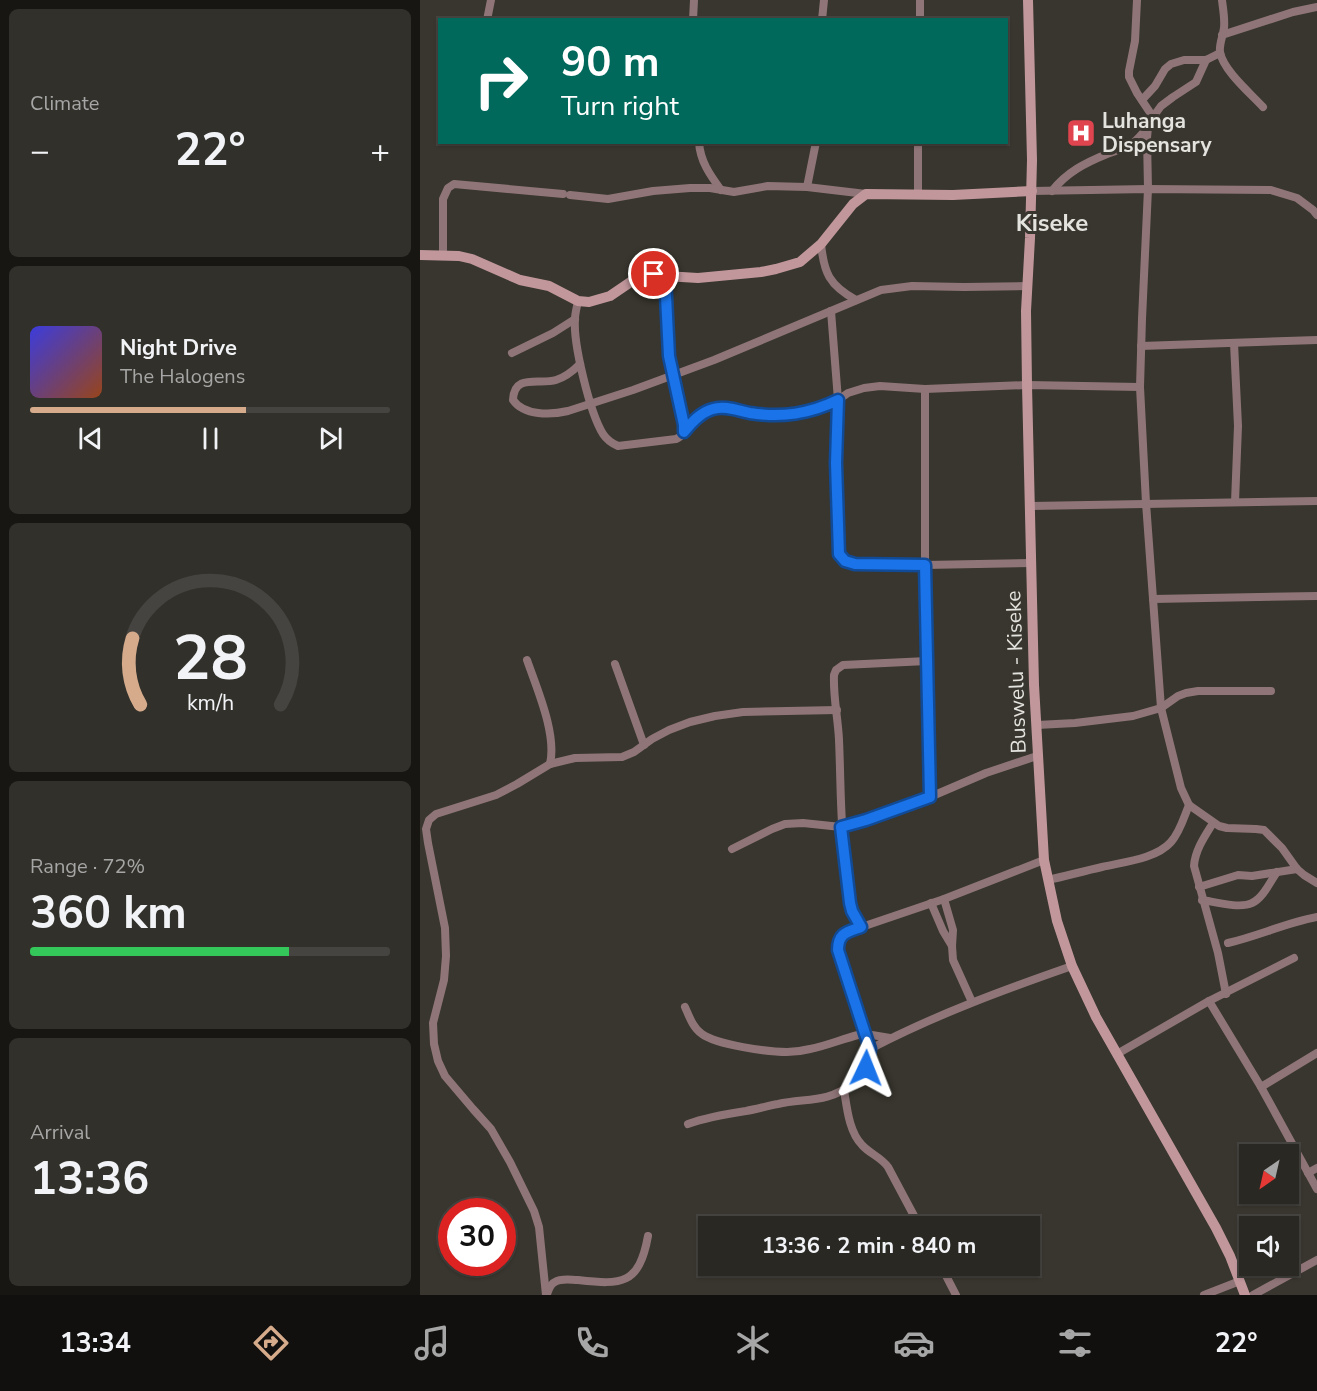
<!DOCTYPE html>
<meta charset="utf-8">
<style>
body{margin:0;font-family:"Nunito Sans",sans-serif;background:#32302a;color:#f1f3f6;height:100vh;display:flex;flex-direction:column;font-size:22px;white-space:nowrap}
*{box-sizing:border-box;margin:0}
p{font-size:20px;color:#a5a6a5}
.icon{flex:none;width:33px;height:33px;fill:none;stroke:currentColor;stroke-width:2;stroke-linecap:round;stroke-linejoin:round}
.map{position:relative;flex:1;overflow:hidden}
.panel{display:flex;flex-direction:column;gap:9px;padding:9px;background:#171613;width:420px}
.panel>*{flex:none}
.top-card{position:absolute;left:18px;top:18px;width:570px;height:126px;border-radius:0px;box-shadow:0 2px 4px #0004,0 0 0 2px #464440;background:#00695c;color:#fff;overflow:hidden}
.needle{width:39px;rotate:214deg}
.controls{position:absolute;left:819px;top:1144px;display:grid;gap:12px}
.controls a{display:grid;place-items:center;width:60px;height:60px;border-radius:0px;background:#2a2822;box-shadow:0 2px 4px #0004,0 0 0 2px #464440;font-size:30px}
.speed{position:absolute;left:18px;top:1198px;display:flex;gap:12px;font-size:30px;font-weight:700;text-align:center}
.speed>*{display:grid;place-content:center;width:78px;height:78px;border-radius:50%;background:#2a2822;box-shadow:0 2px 4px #0004,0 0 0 2px #464440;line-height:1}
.speed .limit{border:9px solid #d22;background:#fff;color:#111}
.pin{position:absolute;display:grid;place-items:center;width:51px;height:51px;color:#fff;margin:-26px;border:3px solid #fff;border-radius:50%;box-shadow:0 2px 6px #0007}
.me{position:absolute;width:66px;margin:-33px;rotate:2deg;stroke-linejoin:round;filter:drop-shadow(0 0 4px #0008)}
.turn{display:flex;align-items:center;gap:21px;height:126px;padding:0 24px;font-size:27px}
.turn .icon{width:78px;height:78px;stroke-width:2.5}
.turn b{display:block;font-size:42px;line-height:51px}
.big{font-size:45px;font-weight:700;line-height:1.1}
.panel .widget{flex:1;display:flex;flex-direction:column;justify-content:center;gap:9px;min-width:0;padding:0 21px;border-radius:9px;background:#32302a}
.panel .dial{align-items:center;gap:0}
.dial svg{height:156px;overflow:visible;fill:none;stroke:#464440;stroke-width:7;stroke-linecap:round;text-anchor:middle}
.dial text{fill:#f1f3f6;stroke:none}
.song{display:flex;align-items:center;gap:18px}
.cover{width:72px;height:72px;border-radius:9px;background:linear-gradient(135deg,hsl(240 70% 55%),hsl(20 70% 35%))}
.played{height:6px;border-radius:3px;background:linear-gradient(90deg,#d6ab8b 60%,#464440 60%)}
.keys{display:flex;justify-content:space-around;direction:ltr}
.heat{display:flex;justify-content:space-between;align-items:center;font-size:33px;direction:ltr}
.charge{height:9px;border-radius:4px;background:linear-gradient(90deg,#34c759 72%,#464440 0)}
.trip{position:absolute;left:278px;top:1216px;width:342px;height:60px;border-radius:0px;background:#2a2822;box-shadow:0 2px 4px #0004,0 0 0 2px #464440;font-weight:700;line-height:60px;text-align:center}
.tab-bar{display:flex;height:96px;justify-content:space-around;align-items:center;background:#11100e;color:#a5a6a5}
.tab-bar .icon{width:42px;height:42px}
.tab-bar .on{color:#d6ab8b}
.tab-bar b{font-size:27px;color:#f1f3f6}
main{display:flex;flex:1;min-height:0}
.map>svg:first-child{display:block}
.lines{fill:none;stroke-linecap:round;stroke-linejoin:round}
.street{stroke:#8f7577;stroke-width:8}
.secondary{stroke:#c1979c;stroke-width:10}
.route-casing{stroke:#114b97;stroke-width:15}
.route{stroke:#1a73e8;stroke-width:10}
.labels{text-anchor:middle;stroke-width:6;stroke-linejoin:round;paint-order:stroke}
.poi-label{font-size:21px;font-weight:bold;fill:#e4e3de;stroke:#38362e;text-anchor:start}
.street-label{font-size:21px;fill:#e4e3de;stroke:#38362e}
.quarter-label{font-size:24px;font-weight:bold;fill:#e4e3de;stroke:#38362e}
</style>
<main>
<section class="panel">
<div class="widget"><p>Climate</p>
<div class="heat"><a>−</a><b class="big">22°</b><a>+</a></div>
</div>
<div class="widget">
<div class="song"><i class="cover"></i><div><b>Night Drive</b><p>The Halogens</p></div></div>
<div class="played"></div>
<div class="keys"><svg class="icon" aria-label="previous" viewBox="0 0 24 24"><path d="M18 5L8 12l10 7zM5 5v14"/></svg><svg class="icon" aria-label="pause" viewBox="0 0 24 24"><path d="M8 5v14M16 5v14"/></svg><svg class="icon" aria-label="next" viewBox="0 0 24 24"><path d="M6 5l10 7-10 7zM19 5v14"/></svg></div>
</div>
<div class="widget dial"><svg viewBox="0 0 100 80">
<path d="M14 69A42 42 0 1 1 86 69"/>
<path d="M14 69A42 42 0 0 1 10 35" stroke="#d6ab8b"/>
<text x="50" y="56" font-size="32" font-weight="700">28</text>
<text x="50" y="72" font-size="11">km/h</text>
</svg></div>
<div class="widget"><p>Range · 72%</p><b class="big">360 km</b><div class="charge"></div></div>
<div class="widget"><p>Arrival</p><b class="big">13:36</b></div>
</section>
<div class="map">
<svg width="897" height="1295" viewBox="0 0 897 1295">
<rect width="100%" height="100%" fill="#38362e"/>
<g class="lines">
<g class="street">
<polyline points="500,0 500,20"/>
<polyline points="717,0 715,41 709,71 709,77 717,93 733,117"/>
<path d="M802,0c1,9 3,19 2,28 -1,8 -5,16 -4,24 3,18 30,41 43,55"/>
<polyline points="67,20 71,0"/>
<polyline points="273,20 274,0"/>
<polyline points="402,20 404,0"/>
<polyline points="802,35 873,12 897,7"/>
<polyline points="786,60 776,82 753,97 741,106 733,117 728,127 727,138 728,189 722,319 720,387 726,503 741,708 761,788 769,805 799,826 807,828 836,829 844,830 862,848 877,869 884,875 897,883"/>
<polyline points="722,100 735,86 745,69 751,64 764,60 786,60 800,53"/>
<path d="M279,142c1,19 11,33 22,48"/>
<polyline points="387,187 396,142"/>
<polyline points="612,191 728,189 851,190 877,198 893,210 897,215"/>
<path d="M632,191c15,-19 33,-28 55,-37 9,-3 19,-6 27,-12 5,-4 9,-9 13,-14"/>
<polyline points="150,195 188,199 233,191 270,188 290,188 314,192 348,186 387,187 446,194"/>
<polyline points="498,195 498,142"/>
<path d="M401,244c3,29 8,41 35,56"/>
<polyline points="23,256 23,199 28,188 34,184 143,194"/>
<path d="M158,301c-1,6 -3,12 -3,18 -2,25 15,94 28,115 4,6 8,9 15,12l58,-7c7,-3 8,-7 8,-14l-15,-69 -4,-80"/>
<polyline points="411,311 418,400 416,463 419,554 425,561 435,564 505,565 612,563"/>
<polyline points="814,343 818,426 815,502"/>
<polyline points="721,346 897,340"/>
<polyline points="92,353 133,333 155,319"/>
<path d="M160,364c-7,7 -14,13 -24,16 -17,5 -42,-7 -43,20 11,16 38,15 55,11l65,-21 81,-30 167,-70 31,-4 52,1 64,-1"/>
<polyline points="505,389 505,565 510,797"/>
<polyline points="264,432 275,419 293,409 301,407 333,413 353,415 374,415 392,412 418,400 428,393 444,388 460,386 505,389 607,385 720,387"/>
<polyline points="611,506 897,501"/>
<polyline points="733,599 897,596"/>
<path d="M107,660c10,29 30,74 23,104"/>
<polyline points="195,664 224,745"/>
<polyline points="617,725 655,723 713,716 741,708 758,696 766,693 778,691 851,691"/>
<path d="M793,823c-8,13 -18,27 -19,43l24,87 8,41"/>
<polyline points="312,849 352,829 365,824 383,823 421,827 446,820 510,797 566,773 617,756"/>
<path d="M628,880c18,-4 36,-9 54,-13 21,-5 54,-8 69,-25 9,-10 13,-25 18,-37"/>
<polyline points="779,887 818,875 832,876 877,869"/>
<polyline points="524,899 533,930 532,946 533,960 552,1002"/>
<path d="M782,900c13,2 38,9 50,3 11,-5 18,-21 25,-31"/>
<polyline points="511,903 523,931 532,946"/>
<path d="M441,927c-12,-19 -13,-36 -15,-58 -6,-44 -5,-85 -7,-129 -1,-22 -6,-43 -5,-65l2,-5 7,-5 84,-4"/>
<path d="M808,943c30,-7 58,-20 89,-26"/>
<polyline points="789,1001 841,1087 897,1189"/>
<path d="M265,1007c4,9 8,21 17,27 15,11 66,18 85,18 7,0 15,-1 23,-3 16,-3 32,-10 48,-14l8,-1 24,4"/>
<path d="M450,1049c65,-34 133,-59 202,-83"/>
<polyline points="697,1054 789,1001 874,958"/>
<polyline points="841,1087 897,1053"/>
<path d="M424,1090c3,18 5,42 18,55 8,9 19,12 26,22l32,60"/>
<path d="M268,1124c19,-7 38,-10 58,-13 11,-2 21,-5 32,-7 28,-6 50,-1 74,-20 14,-11 17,-18 18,-35l-32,-99c0,-9 2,-12 9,-18l97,-33 100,-39"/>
<polyline points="888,1173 897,1168"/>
<polyline points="521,1266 536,1295"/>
<path d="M127,1294c2,-5 3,-10 8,-12 6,-4 16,-2 23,-2 44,5 61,5 70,-44"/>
<polyline points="126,1295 119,1227 114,1211 90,1162 71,1129 53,1109 25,1076 18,1061 14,1044 13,1023 24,980 26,956 25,928 8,843 6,829 9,820 16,814 76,795 97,784 130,764 155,758 202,757 214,752 232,739 249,730 270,722 295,716 323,712 417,710"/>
<polyline points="784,1295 820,1281"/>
<polyline points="833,1295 897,1260"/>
</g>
<g class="secondary">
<polyline points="608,0 612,160 610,238 606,311 607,385 614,685 624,860 637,921 652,966 676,1017 796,1228 810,1256 825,1295"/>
<polyline points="0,255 39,256 52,259 100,280 129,286 158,301 169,302 190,296 215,279 224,275 234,274 245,276 278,278 341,272 356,269 380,262 401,244 433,204 446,194 533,195 612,191"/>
</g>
</g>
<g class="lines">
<g class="route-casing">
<path id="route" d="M234,274l11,2 4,80 15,69v7c8,-10 17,-20 29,-23 12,-4 26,2 37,4 32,5 59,1 88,-13l-2,63 3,91 6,7 10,3 70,1 5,232 -64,23 -25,7 9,76 2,8 9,16c-14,5 -23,6 -23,23l32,99 -1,10 -3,9"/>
</g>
<use href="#route" class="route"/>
</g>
<defs>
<g id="hospital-square" transform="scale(1.5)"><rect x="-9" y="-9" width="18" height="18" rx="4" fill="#e0444e" stroke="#38362e"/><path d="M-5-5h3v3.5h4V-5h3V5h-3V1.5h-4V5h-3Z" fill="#fff"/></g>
</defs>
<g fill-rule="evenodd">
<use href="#hospital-square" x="661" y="133"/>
</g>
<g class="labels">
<g class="poi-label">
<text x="682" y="128">Luhanga<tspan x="682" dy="24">Dispensary</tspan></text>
</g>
<g class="street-label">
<text transform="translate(596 672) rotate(-92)" y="7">Buswelu - Kiseke</text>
</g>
<g class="quarter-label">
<text x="632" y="231">Kiseke</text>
</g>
</g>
</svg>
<div class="controls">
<a><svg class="needle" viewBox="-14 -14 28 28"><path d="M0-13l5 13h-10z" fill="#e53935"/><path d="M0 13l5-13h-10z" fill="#a5a6a5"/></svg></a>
<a><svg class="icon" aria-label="sound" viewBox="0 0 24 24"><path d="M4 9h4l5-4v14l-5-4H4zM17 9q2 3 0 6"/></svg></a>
</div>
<div class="speed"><div class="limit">30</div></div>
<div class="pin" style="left:234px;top:274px;background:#d93025"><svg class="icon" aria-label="arrive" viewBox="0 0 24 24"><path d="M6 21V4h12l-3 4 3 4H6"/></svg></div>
<svg class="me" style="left:446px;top:1068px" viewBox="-20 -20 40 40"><path d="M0-17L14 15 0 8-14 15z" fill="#1a73e8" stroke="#fff" stroke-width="4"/></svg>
<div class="trip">13:36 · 2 min · 840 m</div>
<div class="top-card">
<div class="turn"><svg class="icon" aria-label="right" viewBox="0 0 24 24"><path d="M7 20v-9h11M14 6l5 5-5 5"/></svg><div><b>90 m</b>Turn right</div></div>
</div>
</div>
</main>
<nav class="tab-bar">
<b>13:34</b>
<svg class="icon on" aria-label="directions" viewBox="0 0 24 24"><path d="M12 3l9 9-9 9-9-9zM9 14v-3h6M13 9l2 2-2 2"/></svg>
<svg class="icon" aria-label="music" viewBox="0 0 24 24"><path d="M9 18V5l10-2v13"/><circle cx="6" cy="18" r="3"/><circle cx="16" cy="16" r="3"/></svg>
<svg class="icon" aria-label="phone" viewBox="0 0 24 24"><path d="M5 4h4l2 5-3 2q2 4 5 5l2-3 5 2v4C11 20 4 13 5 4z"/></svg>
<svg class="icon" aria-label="climate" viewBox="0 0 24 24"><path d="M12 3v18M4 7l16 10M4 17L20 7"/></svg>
<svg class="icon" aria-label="car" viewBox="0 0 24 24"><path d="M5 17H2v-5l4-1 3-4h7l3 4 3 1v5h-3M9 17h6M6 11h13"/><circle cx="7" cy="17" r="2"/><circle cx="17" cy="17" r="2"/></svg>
<svg class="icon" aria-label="filters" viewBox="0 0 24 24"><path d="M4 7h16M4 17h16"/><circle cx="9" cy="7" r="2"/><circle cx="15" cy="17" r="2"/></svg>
<b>22°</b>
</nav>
